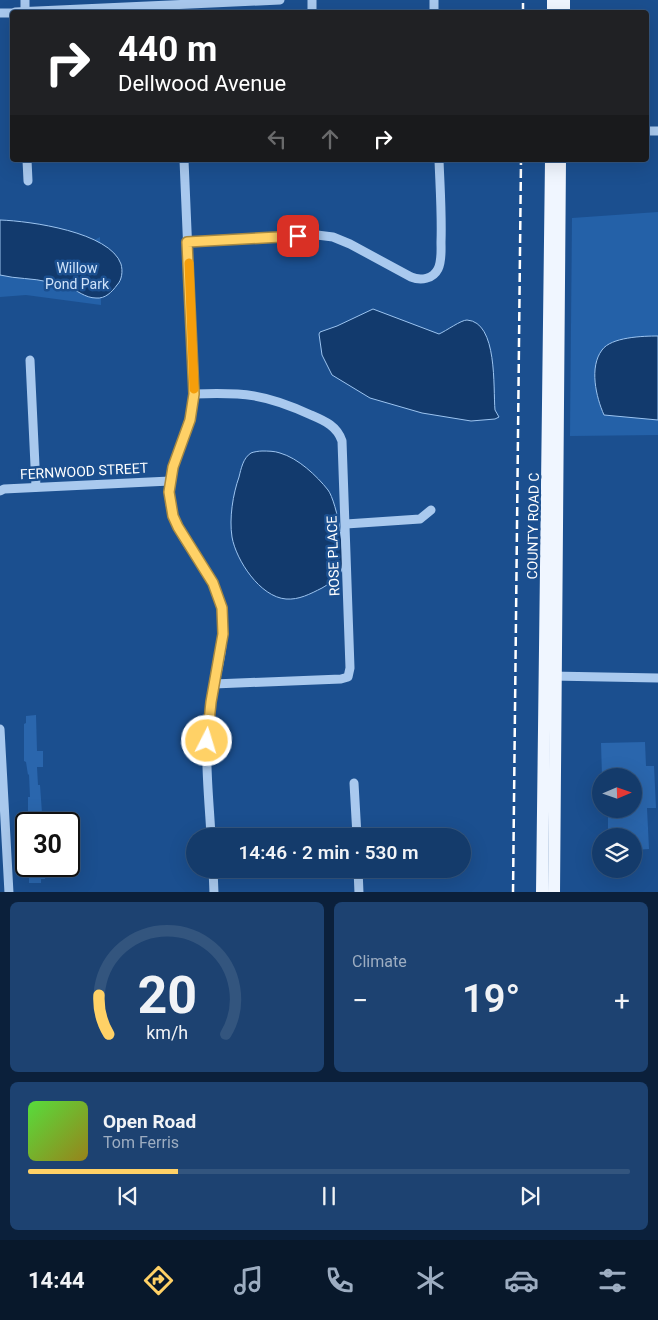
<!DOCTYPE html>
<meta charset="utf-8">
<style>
body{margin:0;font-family:Roboto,sans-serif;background:#1d4271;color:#f1f3f6;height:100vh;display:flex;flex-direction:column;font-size:19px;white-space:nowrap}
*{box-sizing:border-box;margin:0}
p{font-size:16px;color:#9dadc1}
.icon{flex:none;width:28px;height:28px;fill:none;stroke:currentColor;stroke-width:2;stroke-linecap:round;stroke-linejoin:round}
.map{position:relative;height:892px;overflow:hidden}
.details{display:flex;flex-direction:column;gap:10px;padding:10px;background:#0b203b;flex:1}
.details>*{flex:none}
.hud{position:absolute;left:10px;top:10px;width:639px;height:152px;border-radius:5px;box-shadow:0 5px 20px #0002,0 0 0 1px #33557e;background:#202124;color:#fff;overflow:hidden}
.needle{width:32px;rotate:88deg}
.buttons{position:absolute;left:592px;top:768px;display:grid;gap:10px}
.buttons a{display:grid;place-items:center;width:50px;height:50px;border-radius:50%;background:#143b6b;box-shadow:0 5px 20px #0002,0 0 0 1px #33557e;font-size:25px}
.speed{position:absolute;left:15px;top:812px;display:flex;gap:10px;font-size:25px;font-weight:700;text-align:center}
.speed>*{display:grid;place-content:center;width:65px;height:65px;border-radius:50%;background:#143b6b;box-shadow:0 5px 20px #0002,0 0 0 1px #33557e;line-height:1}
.speed .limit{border:2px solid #111;border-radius:8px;background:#fff;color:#111}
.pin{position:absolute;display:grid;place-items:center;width:42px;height:42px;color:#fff;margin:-21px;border-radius:10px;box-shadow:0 2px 8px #0006}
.me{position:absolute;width:55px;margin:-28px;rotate:5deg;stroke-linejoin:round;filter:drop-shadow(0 0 4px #0008)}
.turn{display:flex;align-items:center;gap:18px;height:105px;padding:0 25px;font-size:22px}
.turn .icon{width:65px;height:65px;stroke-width:2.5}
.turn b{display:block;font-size:35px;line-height:42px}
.lanes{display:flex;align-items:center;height:48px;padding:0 25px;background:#0003;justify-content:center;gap:25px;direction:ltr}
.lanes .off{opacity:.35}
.big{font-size:38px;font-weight:600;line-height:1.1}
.details .tile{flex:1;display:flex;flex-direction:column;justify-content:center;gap:8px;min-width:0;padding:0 18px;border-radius:8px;background:#1d4271}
.details .dial{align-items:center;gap:0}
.dial svg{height:130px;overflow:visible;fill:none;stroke:#33557e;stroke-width:7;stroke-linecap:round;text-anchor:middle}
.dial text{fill:#f1f3f6;stroke:none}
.song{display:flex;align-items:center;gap:15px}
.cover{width:60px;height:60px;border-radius:8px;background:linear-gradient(135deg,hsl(110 70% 55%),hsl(50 70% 35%))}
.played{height:5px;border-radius:2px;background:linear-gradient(90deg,#ffd166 25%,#33557e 25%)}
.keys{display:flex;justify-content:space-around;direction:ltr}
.heat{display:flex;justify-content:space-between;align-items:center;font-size:28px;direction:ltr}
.details .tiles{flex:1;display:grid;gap:10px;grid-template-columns:1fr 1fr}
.tile:last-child{grid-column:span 2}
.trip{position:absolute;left:186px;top:828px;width:285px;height:50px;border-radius:25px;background:#143b6b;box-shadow:0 5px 20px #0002,0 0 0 1px #33557e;font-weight:600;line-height:50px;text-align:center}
.menu{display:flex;height:80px;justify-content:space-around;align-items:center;background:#08182b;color:#9dadc1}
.menu .icon{width:35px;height:35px}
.menu .current{color:#ffd166}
.menu b{font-size:22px;color:#f1f3f6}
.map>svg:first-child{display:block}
.green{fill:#2461a8}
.water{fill:#123a6d;stroke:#9cc4f0}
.building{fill:#2a66ad}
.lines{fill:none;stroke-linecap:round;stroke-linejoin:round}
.minor{stroke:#a9c9ee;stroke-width:9}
.major{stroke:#f0f6ff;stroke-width:12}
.rail{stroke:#fff;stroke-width:2.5;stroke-dasharray:9 4;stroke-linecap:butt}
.route-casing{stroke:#a68842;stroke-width:12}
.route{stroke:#ffd166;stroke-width:9}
.slow{stroke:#f59e0b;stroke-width:9}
.labels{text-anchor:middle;stroke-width:5;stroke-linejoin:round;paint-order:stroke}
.park-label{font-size:14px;fill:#cfe3fa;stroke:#1b4f8f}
.street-label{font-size:14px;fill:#fff;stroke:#1b4f8f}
</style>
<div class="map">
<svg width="658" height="893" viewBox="0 0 658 893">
<rect width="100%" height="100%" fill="#1b4f8f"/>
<g class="green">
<polygon points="658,212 658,435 570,436 572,218"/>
<polygon points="100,237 101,305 26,295 0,297 0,254 70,253"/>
</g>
<g class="water">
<path d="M0,220c30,1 110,12 121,44 2,7 1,16 -4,21 -5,7 -12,14 -21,13 -11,0 -19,-8 -28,-11 -6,-3 -13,-4 -19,-5 -16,-4 -33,-3 -49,-7z"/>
<path d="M373,309l66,25c7,-3 22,-14 28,-14 31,2 26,68 28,90l4,7 -4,2 -24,2 -49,-8 -52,-15 -38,-23 -10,-20 -3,-21 1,-2 17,-6z"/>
<path d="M658,336v84l-54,-5c-8,-18 -15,-48 -2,-65 9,-13 41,-14 56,-14z"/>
<path d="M262,451c5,0 13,0 18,2 18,5 37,23 48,37 9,12 20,71 12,84 -3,5 -13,11 -18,14 -12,6 -23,12 -36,11 -26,-2 -50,-39 -54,-62 -3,-19 1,-43 7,-60 2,-8 4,-19 12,-24 2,-1 8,-2 11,-2z"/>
</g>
<g class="building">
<polygon points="36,715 37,751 43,751 43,767 37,767 38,785 40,785 42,813 28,813 28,797 30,797 29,774 28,775 26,762 24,761 24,724 26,723 26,716"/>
<polygon points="645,742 646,766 654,766 656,808 647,808 649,849 634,850 634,836 608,836 608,809 634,809 634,776 602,776 601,743"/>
<polygon points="29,866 45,867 45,879 41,879 41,883 29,883"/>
</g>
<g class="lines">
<g class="minor">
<polyline points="25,0 25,12"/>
<polyline points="312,0 312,12"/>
<polyline points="434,0 434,12"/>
<polyline points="15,12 280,0"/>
<polyline points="0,13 12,13"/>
<polyline points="646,131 658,131"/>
<polyline points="27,160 28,181"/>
<path d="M184,160l10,234c-3,39 -30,72 -24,110 8,44 51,69 53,117 2,32 -11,65 -14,97 -5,39 0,79 2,118"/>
<path d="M187,242l130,-7 16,2 17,7 61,33c10,4 22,2 27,-8 4,-8 3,-19 3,-27 1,-27 -1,-55 -2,-82"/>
<polyline points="30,360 36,487"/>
<path d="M194,394c49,-2 72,0 117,21 14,6 26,11 31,26l8,227 -2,9 -7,2 -127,5"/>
<polyline points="0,491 4,489 170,481"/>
<polyline points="346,524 420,519 431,510"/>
<polyline points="551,676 658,678"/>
<polyline points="0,729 9,893"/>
<polyline points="354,783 357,836"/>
<polyline points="213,869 214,893"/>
<polyline points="358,869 359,893"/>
</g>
<g class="major">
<polyline points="553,12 553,0"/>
<polyline points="564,12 564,0"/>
<polyline points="542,893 551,160"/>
<polyline points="554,893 560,160"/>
</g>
<g class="rail">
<polyline points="523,12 523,0"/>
<polyline points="513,893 521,160"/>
</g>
</g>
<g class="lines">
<g class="route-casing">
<polyline id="route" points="207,741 211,702 223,634 222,608 213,583 178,527 173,516 169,492 173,467 190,420 194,394 187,242 298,236"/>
</g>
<use href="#route" class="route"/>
<polyline class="slow" points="189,263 194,389"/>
</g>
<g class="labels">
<g class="park-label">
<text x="77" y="273">Willow<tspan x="77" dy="16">Pond Park</tspan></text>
</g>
<g class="street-label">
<text transform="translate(84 471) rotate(-3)" y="5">FERNWOOD STREET</text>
<text transform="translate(533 526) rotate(-89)" y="5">COUNTY ROAD C</text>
<text transform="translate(333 556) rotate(-92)" y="5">ROSE PLACE</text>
</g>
</g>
</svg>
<div class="buttons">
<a><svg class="needle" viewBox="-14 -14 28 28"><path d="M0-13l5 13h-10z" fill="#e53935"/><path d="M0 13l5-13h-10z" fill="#9dadc1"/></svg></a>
<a><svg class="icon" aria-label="layers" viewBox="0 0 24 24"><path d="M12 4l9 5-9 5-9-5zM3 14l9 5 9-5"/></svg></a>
</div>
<div class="speed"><div class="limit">30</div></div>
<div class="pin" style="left:298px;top:236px;background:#d93025"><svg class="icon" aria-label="arrive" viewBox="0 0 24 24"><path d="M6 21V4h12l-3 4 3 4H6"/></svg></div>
<svg class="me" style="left:207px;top:741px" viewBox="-20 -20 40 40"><circle r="17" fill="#ffd166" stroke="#fff" stroke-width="3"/><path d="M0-11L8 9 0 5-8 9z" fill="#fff"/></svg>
<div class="trip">14:46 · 2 min · 530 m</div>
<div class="hud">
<div class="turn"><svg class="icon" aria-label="right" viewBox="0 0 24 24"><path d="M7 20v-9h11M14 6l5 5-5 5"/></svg><div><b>440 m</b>Dellwood Avenue</div></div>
<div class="lanes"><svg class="icon off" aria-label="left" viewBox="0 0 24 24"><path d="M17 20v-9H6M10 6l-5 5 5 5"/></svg><svg class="icon off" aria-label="ahead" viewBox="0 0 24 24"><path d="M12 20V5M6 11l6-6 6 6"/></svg><svg class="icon" aria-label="right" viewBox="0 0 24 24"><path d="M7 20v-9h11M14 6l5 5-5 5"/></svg></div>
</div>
</div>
<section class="details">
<div class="tiles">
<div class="tile dial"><svg viewBox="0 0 100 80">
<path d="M14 69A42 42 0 1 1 86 69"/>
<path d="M14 69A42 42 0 0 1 8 45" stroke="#ffd166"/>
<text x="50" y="56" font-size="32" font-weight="700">20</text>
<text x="50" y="72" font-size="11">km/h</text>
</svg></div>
<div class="tile"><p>Climate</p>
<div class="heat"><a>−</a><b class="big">19°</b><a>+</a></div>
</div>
<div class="tile">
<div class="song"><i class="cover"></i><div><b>Open Road</b><p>Tom Ferris</p></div></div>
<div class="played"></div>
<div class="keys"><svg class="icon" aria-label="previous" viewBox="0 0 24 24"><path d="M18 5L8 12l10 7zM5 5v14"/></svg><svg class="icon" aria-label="pause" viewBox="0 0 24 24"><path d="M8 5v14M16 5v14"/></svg><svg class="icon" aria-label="next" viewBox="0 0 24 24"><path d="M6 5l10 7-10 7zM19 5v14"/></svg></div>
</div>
</div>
</section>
<nav class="menu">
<b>14:44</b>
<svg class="icon current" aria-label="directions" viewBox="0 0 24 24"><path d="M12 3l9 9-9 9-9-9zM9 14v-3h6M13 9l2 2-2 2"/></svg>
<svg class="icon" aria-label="music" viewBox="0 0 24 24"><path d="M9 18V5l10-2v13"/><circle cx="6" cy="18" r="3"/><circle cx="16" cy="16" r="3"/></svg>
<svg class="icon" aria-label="phone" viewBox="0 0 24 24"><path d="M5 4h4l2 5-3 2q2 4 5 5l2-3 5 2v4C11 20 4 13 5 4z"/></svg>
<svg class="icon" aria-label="climate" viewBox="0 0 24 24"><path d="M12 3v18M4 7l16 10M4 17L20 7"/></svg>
<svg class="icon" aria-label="car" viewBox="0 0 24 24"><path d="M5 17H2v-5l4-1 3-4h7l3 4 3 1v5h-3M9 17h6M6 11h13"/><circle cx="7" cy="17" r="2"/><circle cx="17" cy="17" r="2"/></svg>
<svg class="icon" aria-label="filters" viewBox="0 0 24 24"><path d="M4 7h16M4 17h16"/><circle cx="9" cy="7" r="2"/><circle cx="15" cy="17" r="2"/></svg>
</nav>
